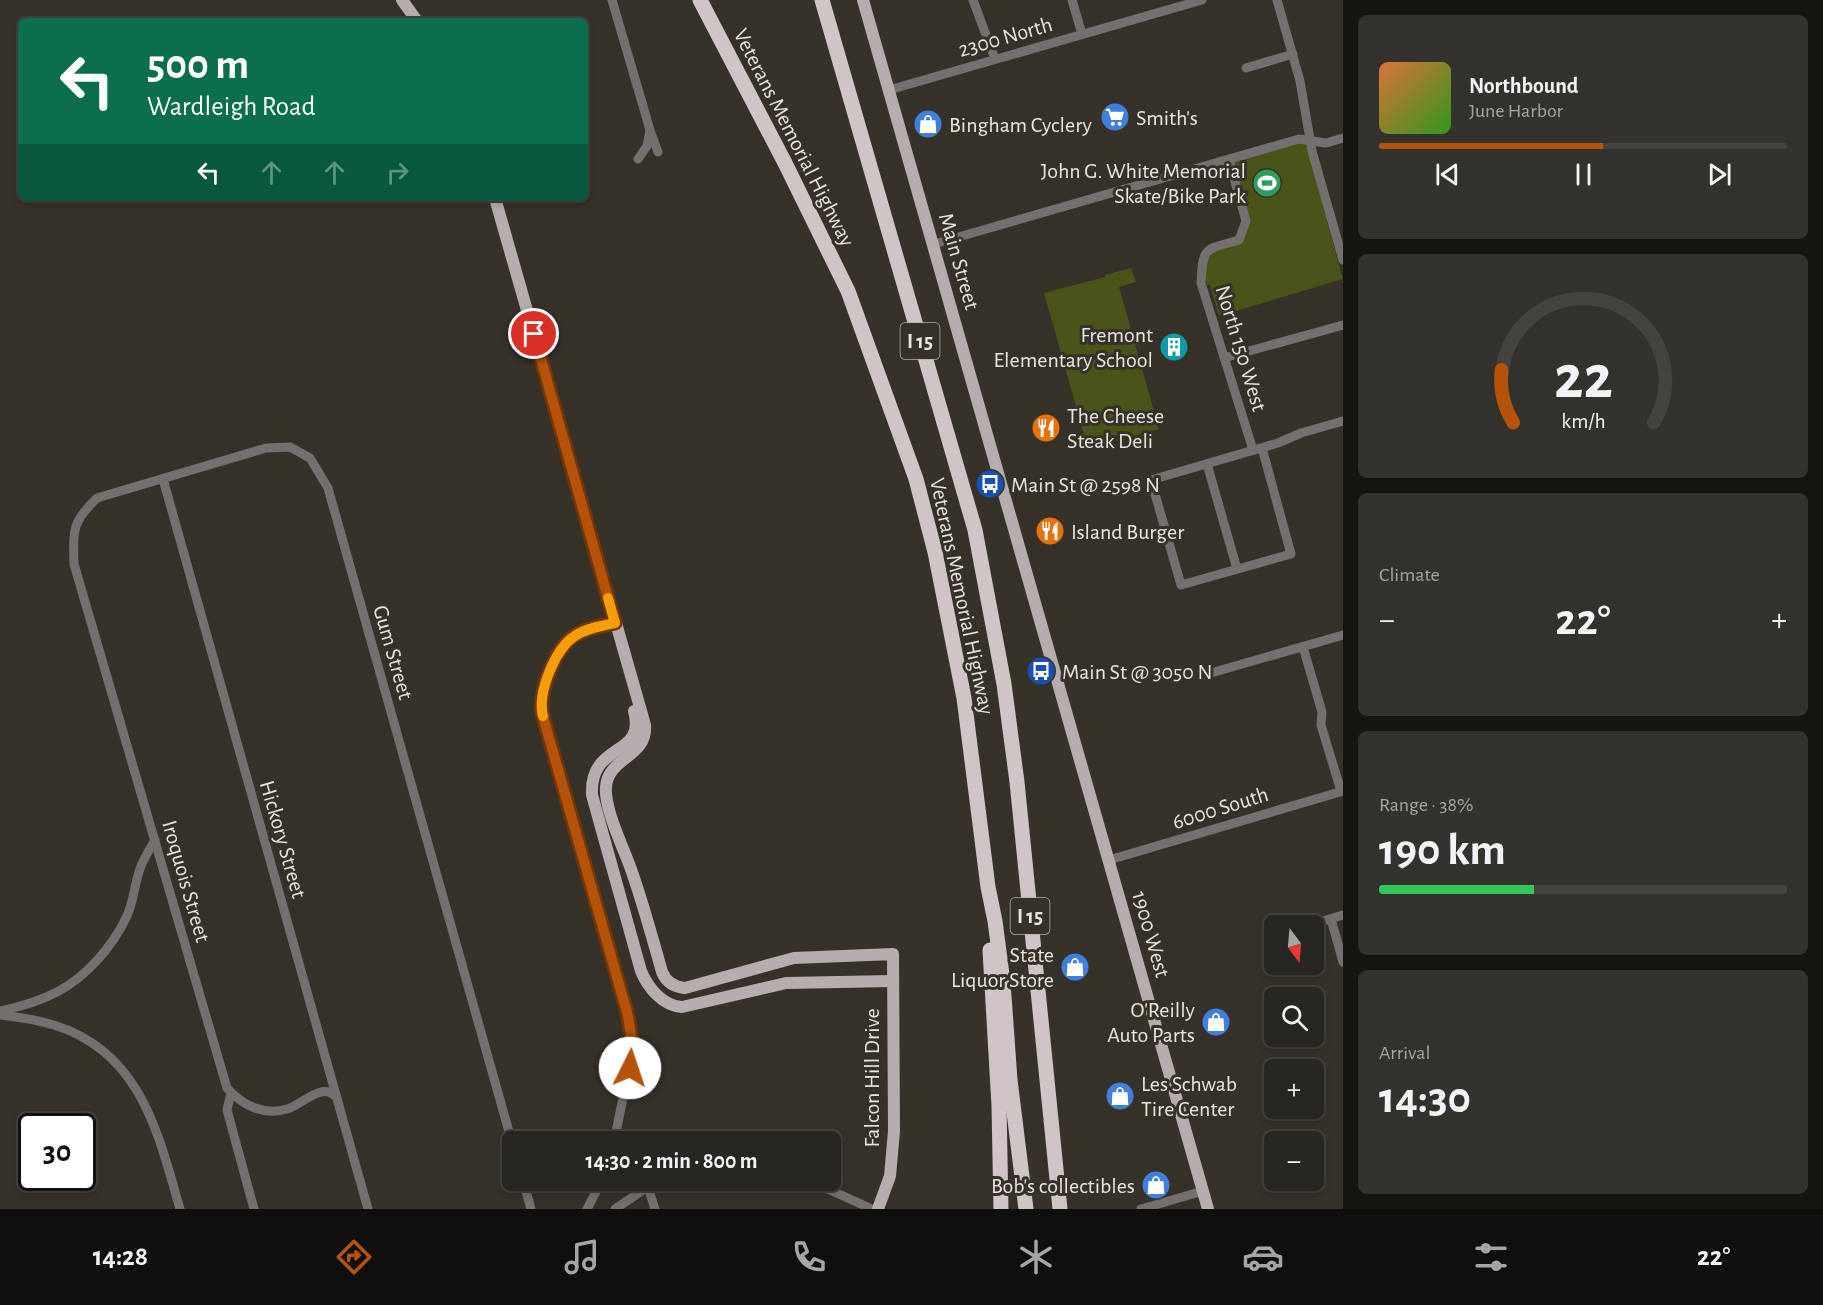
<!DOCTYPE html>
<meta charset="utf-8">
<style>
body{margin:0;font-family:"Alegreya Sans",sans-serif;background:#34322d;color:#f1f3f6;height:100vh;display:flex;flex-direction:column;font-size:22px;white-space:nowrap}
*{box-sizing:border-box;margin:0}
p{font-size:20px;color:#a5a5a5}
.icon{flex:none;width:33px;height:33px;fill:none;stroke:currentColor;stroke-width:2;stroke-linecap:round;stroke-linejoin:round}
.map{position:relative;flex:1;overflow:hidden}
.side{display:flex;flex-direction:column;gap:15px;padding:15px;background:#161512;width:480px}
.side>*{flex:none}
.hud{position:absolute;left:18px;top:18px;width:570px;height:183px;border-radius:9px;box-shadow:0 3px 9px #0003,0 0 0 2px #44433e;background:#0b6e4f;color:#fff;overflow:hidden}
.needle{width:39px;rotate:164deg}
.controls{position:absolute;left:1264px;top:915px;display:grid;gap:12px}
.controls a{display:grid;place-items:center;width:60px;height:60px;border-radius:9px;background:#282620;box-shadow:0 3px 9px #0003,0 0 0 2px #44433e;font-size:30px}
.speed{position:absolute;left:18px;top:1113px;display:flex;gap:12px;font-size:30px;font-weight:700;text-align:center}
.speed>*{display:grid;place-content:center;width:78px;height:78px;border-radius:50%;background:#282620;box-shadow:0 3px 9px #0003,0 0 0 2px #44433e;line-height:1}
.speed .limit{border:3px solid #111;border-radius:9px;background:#fff;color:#111}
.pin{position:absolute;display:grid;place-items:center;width:51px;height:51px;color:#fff;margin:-26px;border:3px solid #fff;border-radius:50%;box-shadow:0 2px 6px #0007}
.me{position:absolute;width:66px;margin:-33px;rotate:4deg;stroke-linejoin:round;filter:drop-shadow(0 0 4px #0008)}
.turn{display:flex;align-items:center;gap:21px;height:126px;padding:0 30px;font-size:27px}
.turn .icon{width:78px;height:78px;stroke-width:2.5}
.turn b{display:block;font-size:42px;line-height:51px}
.lanes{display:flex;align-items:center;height:57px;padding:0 30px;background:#0003;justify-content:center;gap:30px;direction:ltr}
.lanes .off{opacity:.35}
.big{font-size:45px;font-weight:700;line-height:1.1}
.side .tile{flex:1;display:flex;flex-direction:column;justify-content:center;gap:9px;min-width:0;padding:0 21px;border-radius:9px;background:#34322d}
.side .dial{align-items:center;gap:0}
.dial svg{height:156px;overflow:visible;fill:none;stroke:#44433e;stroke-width:7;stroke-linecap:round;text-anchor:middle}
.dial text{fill:#f1f3f6;stroke:none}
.song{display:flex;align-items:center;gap:18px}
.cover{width:72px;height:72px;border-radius:9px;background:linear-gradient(135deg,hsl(20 70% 55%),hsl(110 70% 35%))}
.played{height:6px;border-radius:3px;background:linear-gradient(90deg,#b45309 55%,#44433e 55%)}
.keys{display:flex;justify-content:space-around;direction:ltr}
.heat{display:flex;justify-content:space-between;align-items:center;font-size:33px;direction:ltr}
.charge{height:9px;border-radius:4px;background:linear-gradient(90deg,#34c759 38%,#44433e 0)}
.trip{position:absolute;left:502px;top:1131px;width:339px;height:60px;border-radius:9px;background:#282620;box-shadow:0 3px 9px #0003,0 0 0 2px #44433e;font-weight:700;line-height:60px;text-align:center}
.tabs{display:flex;height:96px;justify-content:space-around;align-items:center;background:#100f0d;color:#a5a5a5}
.tabs .icon{width:42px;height:42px}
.tabs .current{color:#b45309}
.tabs b{font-size:27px;color:#f1f3f6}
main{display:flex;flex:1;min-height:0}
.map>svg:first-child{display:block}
.green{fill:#4a5318}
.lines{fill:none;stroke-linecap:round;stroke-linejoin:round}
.minor{stroke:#757070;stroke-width:9}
.major{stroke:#b7acae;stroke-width:12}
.highway{stroke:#d1c4c6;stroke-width:15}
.route-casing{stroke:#753606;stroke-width:15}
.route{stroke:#b45309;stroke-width:10}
.slow{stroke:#f59e0b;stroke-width:10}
.labels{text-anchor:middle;stroke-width:6;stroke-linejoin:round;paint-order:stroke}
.shield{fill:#36322a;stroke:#b3b0a9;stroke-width:1.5}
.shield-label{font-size:21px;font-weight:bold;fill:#e8e6e0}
.street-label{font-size:22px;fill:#e8e6e0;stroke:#36322a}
.poi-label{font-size:22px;fill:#e8e6e0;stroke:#36322a;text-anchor:start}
</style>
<main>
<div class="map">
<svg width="1343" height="1209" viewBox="0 0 1343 1209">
<rect width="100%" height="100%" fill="#36322a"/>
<g class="green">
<path d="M1305,141l38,138 -124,37 -9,-31h-3c-10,-33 15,-39 39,-53l-13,-70z"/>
<polygon points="1131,268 1136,282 1119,287 1159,429 1088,449 1044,293 1105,277 1105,275"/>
</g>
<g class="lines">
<g class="minor">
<polyline points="612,0 650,130 647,146 638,159"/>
<polyline points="973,0 995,59"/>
<polyline points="1072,0 1082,34"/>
<polyline points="1277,0 1300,81 1312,151 1343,260"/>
<polyline points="1246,68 1293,54"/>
<polyline points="889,90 1202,0"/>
<polyline points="651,133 658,152"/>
<path d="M1229,160l17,61 -7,19c-35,10 -36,6 -38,43l52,167"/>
<polyline points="934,244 1299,139 1326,143 1343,138"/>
<polyline points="1224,358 1343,325"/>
<polyline points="1262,448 1291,554 1181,585 1151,480 1278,443 1301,433 1343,421"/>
<polyline points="1207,464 1237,569"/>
<polyline points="163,479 368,1209"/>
<polyline points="1303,647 1322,712 1321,725 1341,791"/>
<polyline points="1204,675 1343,635"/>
<polyline points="1109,860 1343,791"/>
<polyline points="1331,919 1343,962"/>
<polyline points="1306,926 1343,915"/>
<path d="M0,1011c19,-4 40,-10 57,-19 29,-15 55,-45 69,-74 8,-16 8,-33 14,-49 3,-10 10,-20 15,-29"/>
<path d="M0,1015c18,2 37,5 54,10 87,27 104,108 126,184"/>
<polyline points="231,1093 227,1110 254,1209"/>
<path d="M337,1098c-15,-18 -34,7 -50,11 -24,7 -45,-4 -60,-21l-153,-524c-1,-34 -2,-42 23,-66l169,-50 24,-1 20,11 18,30 185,658"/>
<path d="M614,1142l17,-83 -1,-35 -88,-311c-4,-22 14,-64 32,-77 12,-8 28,-10 41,-13"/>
<polyline points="523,1180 531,1209"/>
<polyline points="808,1180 872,1209"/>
<polyline points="648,1187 655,1209"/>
<polyline points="587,1209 602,1180"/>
<polyline points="615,1209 643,1190 672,1180"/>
<polyline points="1141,1209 1203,1191"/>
</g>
<g class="major">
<polyline points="402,0 417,21"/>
<polyline points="863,0 1208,1209"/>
<path d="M495,198l150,527c3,32 -37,32 -39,62 -2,24 20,65 27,88 11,32 20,65 29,97 4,10 12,15 23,16l109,-30 99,-4 1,177 -4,45 -12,33"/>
<path d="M634,711c13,47 -45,30 -42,84l49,176c7,17 22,35 41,36l104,-24 106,-2"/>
</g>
<g class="highway">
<polyline points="700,0 785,163 848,291 916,479 935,552 964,698 988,887 995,921 1003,982 1010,1080 1026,1209"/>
<polyline points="822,0 975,530 1004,684 1017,782 1060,1209"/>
<polyline points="990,950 999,1106 1001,1209"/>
</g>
</g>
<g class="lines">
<g class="route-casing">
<path id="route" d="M534,334l81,289c-13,3 -29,5 -41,13 -19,13 -35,54 -32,77l86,303 4,25 -2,27"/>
</g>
<use href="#route" class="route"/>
<path class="slow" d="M543,716c-6,-23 12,-67 32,-80 11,-8 27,-10 40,-13l-7,-25"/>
</g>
<defs>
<g id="supermarket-disc" transform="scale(1.5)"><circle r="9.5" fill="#3f7fe0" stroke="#36322a"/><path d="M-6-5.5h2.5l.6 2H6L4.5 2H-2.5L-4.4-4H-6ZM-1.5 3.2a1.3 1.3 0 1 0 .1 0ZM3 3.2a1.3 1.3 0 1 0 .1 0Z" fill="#fff"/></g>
<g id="shop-disc" transform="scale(1.5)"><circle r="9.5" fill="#3f7fe0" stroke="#36322a"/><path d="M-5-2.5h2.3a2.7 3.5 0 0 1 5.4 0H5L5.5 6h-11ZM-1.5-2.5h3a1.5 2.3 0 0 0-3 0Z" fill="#fff"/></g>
<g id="stadium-disc" transform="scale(1.5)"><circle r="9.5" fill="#2e9e5b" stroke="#36322a"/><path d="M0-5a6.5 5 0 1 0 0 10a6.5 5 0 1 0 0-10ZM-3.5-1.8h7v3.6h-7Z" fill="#fff"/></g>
<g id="building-disc" transform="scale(1.5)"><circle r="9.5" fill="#0f9aa8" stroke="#36322a"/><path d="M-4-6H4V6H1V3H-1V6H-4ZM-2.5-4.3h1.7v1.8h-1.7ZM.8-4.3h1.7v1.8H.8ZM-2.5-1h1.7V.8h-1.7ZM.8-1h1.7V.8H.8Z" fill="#fff"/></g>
<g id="restaurant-disc" transform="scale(1.5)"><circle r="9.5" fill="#e8710a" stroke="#36322a"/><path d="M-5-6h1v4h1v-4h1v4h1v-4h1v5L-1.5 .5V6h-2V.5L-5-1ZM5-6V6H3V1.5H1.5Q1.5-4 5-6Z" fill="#fff"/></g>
<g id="bus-disc" transform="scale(1.5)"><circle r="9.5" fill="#1a4fb4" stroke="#36322a"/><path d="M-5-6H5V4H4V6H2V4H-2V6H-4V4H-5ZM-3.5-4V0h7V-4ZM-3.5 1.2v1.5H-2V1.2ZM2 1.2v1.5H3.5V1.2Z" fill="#fff"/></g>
</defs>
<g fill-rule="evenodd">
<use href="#supermarket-disc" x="1115" y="117"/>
<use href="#shop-disc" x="928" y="124"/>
<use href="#stadium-disc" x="1267" y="183"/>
<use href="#building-disc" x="1174" y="347"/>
<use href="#restaurant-disc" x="1046" y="428"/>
<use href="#bus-disc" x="990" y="484"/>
<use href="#restaurant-disc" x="1050" y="531"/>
<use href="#bus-disc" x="1041" y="671"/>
<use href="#shop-disc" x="1075" y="967"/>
<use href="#shop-disc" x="1216" y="1022"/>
<use href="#shop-disc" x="1120" y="1096"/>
<use href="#shop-disc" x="1156" y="1185"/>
</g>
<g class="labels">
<g class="shield">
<rect x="900.5" y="323" width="39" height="36" rx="4.5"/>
<rect x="1010.5" y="898" width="39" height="36" rx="4.5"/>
</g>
<g class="shield-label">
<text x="920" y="348">I 15</text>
<text x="1030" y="923">I 15</text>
</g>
<g class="street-label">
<text transform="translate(1005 36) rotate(-16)" y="8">2300 North</text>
<text transform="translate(795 137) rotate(63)" y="8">Veterans Memorial Highway</text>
<text transform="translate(960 261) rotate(74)" y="8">Main Street</text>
<text transform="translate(1242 348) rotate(73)" y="8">North 150 West</text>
<text transform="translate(963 596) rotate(78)" y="8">Veterans Memorial Highway</text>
<text transform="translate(394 652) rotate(74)" y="8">Gum Street</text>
<text transform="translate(1220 807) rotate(-17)" y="8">6000 South</text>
<text transform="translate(284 839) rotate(74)" y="8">Hickory Street</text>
<text transform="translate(187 881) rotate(74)" y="8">Iroquois Street</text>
<text transform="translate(1152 934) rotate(74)" y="8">1900 West</text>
<text transform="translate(871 1078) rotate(-90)" y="8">Falcon Hill Drive</text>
</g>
<g class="poi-label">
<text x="1136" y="125">Smith's</text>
<text x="949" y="132">Bingham Cyclery</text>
<text x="1246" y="178" text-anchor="end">John G. White Memorial<tspan x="1246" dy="25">Skate/Bike Park</tspan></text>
<text x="1153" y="342" text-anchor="end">Fremont<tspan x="1153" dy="25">Elementary School</tspan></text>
<text x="1067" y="423">The Cheese<tspan x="1067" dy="25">Steak Deli</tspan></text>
<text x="1011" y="492">Main St @ 2598 N</text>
<text x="1071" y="539">Island Burger</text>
<text x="1062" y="679">Main St @ 3050 N</text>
<text x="1054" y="962" text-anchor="end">State<tspan x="1054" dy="25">Liquor Store</tspan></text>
<text x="1195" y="1017" text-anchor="end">O'Reilly<tspan x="1195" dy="25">Auto Parts</tspan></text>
<text x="1141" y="1091">Les Schwab<tspan x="1141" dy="25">Tire Center</tspan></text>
<text x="1135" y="1193" text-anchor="end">Bob's collectibles</text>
</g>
</g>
</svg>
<div class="controls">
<a><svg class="needle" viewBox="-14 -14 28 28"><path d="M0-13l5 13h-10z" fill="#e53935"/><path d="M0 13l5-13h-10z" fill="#a5a5a5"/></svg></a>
<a><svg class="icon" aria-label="search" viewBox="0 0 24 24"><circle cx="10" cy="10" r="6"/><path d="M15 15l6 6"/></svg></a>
<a>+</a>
<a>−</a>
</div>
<div class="speed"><div class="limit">30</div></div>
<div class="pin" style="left:534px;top:334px;background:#d93025"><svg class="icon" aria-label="arrive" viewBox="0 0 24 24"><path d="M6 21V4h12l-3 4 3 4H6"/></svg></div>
<svg class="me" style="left:630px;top:1068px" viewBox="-20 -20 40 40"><circle r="19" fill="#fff"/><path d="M0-13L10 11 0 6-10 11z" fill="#b45309"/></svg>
<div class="trip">14:30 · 2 min · 800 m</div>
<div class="hud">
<div class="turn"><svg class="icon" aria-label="left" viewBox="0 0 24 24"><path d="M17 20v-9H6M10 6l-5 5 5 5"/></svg><div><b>500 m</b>Wardleigh Road</div></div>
<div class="lanes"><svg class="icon" aria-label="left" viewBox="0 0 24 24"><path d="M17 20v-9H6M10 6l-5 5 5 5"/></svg><svg class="icon off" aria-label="ahead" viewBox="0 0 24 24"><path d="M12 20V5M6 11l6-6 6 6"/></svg><svg class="icon off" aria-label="ahead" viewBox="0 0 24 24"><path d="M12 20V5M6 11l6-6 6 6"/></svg><svg class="icon off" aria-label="right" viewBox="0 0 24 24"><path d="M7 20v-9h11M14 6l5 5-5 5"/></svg></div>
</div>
</div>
<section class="side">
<div class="tile">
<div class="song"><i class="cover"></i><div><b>Northbound</b><p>June Harbor</p></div></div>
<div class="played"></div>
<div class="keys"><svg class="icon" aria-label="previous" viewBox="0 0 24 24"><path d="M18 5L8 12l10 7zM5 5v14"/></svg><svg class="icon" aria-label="pause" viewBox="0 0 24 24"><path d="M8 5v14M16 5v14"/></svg><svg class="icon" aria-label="next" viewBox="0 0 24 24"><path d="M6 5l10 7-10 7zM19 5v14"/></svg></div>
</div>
<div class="tile dial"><svg viewBox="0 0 100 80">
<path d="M14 69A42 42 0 1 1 86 69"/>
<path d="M14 69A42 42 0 0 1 8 42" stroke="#b45309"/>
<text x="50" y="56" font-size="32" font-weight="700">22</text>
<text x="50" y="72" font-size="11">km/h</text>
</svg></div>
<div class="tile"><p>Climate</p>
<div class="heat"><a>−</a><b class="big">22°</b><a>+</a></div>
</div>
<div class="tile"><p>Range · 38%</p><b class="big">190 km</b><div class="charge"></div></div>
<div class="tile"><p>Arrival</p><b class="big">14:30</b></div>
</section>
</main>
<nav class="tabs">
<b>14:28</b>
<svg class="icon current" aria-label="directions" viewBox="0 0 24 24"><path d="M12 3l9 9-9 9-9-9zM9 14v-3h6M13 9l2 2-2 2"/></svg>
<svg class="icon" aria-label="music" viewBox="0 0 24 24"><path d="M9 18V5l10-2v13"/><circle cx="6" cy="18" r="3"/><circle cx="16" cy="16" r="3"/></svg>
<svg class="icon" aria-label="phone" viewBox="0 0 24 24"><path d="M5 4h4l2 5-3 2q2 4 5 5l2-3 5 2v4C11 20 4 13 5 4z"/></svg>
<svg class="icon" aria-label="climate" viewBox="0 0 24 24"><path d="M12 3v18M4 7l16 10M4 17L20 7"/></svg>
<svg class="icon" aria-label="car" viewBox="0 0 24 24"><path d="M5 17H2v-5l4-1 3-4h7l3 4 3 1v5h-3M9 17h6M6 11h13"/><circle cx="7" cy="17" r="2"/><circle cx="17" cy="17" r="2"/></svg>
<svg class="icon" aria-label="filters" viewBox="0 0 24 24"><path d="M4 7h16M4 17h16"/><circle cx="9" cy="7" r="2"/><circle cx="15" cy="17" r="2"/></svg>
<b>22°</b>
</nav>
